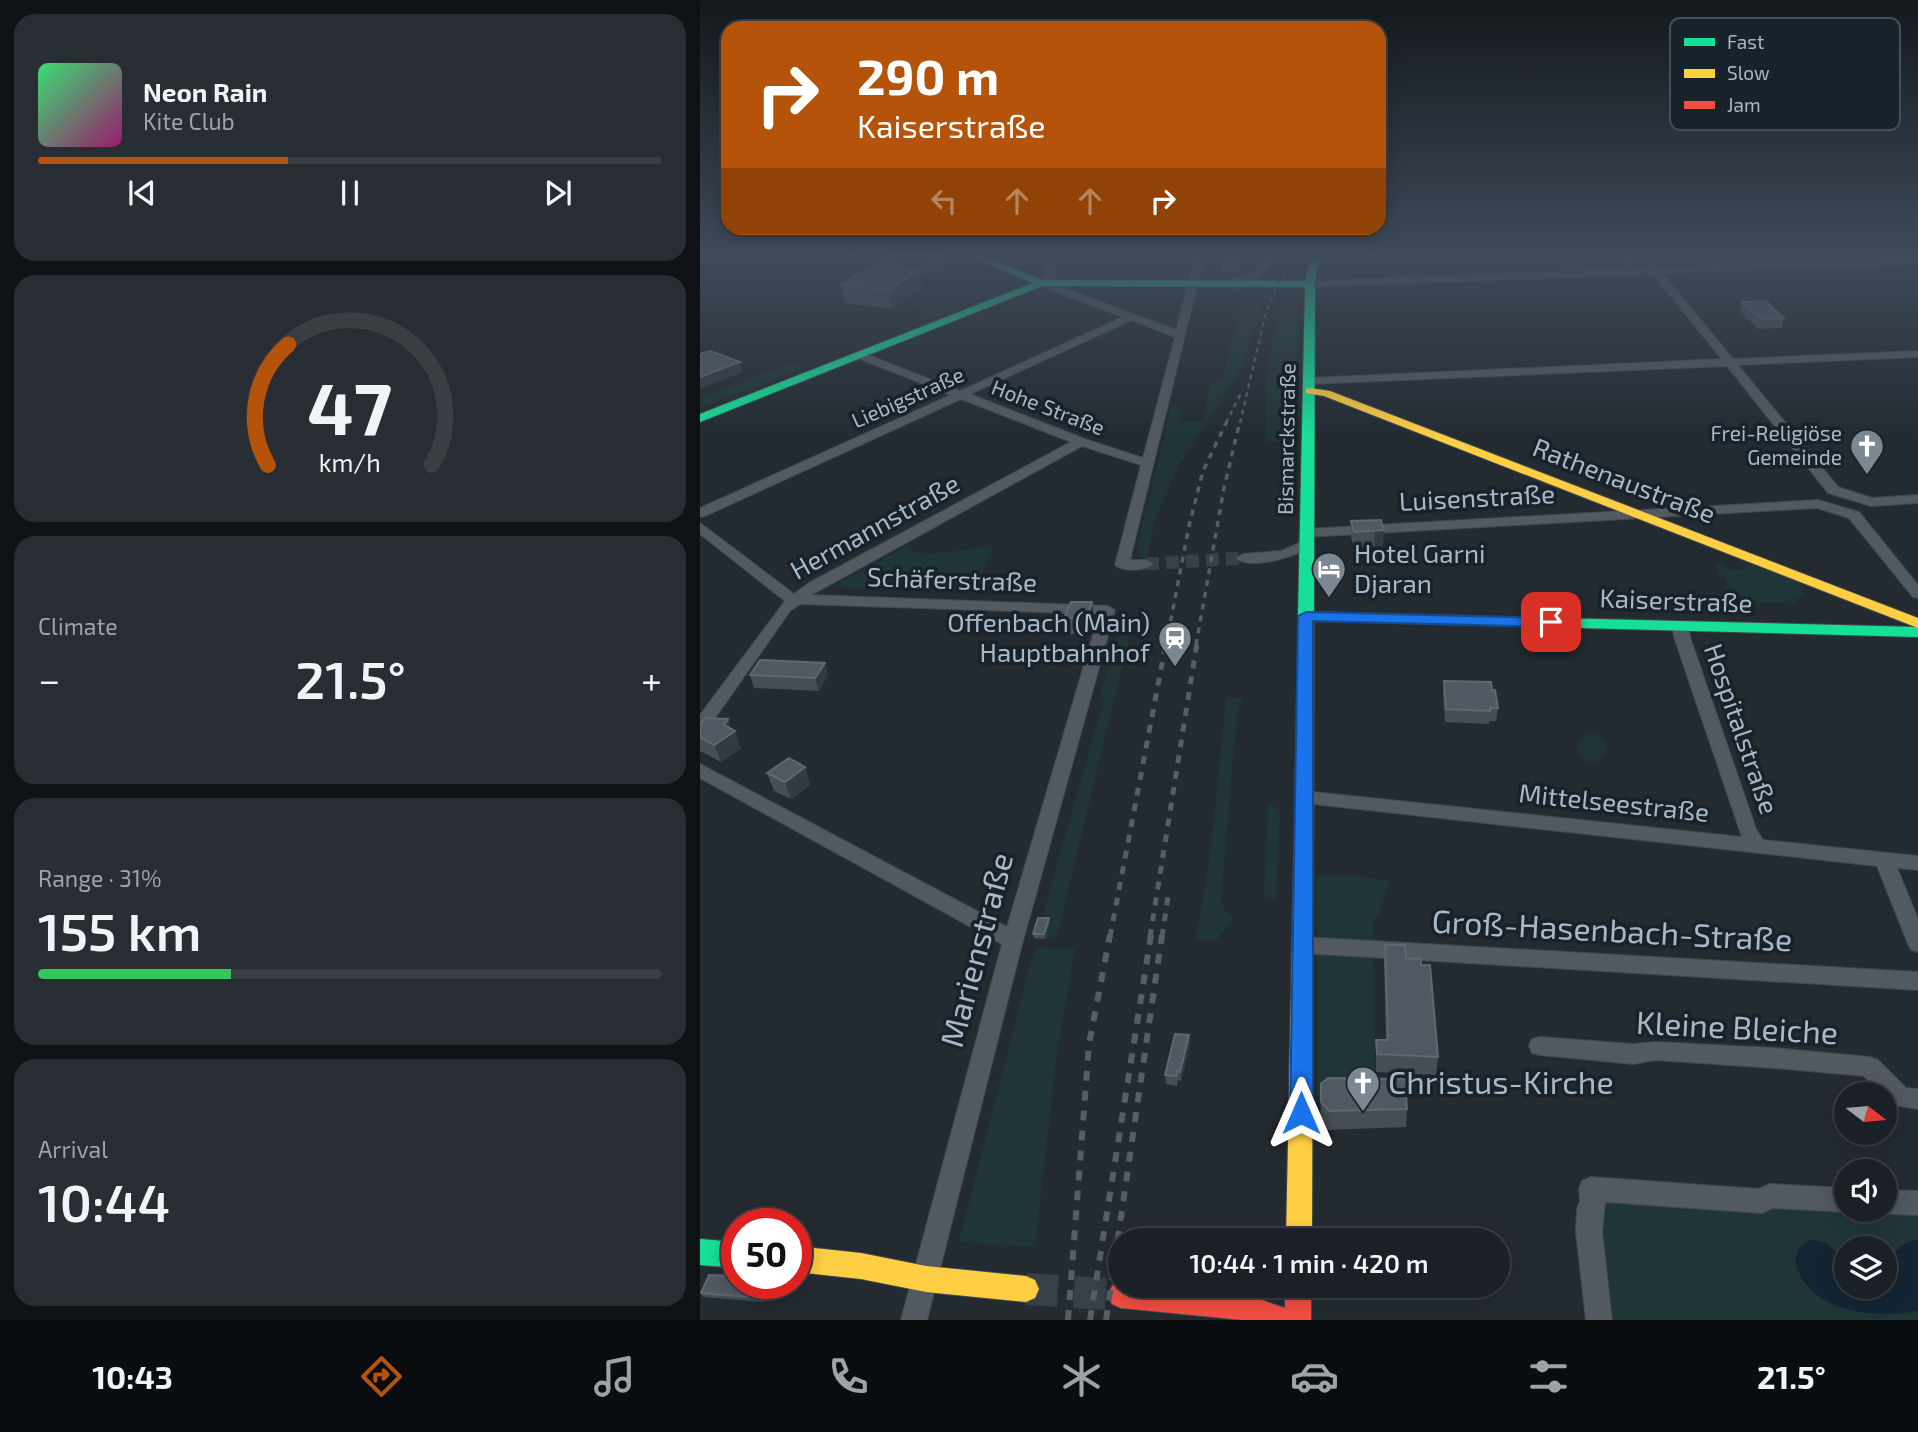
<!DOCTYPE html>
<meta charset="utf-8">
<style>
body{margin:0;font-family:"Exo 2",sans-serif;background:#272d32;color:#f1f3f6;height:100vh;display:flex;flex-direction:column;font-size:26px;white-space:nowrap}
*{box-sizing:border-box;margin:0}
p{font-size:23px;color:#9fa3a7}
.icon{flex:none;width:38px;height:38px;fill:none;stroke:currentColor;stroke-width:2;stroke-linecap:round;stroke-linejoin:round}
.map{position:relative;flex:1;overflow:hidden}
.panel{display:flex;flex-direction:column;gap:14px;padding:14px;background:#0e1214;width:700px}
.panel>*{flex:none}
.top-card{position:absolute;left:21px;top:21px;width:665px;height:214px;border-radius:21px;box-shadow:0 4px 18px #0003,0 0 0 2px #383e42;background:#b45309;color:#fff;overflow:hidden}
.needle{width:46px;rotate:106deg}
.controls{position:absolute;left:1134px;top:1082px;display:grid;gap:14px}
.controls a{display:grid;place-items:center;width:63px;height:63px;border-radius:50%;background:#1a2025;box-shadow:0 4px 18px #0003,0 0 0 2px #383e42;font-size:35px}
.speed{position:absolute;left:21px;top:1208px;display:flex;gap:14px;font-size:35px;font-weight:700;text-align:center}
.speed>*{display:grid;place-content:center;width:91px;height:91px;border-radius:50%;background:#1a2025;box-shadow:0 4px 18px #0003,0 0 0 2px #383e42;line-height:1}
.speed .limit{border:10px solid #d22;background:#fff;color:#111}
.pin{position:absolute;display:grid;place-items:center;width:60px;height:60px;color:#fff;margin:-30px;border-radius:14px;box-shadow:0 4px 10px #0006}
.me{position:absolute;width:77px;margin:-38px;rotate:0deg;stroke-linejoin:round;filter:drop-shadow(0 0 5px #0008)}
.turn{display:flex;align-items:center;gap:24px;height:147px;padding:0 21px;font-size:32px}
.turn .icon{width:91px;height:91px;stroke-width:2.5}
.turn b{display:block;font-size:49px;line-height:60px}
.lanes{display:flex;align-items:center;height:66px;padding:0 21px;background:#0003;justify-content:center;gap:35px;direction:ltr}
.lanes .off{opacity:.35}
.big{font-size:52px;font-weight:600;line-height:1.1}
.panel .tile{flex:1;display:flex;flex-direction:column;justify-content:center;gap:10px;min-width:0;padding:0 24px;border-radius:21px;background:#272d32}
.panel .dial{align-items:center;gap:0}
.dial svg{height:182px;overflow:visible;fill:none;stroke:#383e42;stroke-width:7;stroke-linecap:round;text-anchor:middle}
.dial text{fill:#f1f3f6;stroke:none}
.song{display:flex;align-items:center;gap:21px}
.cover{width:84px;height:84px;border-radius:10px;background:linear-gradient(135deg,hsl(140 70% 55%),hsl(320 70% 35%))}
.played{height:7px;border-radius:4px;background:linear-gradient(90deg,#b45309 40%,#383e42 40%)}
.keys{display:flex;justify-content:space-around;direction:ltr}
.heat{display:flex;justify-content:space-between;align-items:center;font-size:38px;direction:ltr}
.charge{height:10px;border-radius:5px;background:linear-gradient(90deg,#34c759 31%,#383e42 0)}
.trip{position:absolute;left:408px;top:1228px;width:402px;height:70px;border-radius:35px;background:#1a2025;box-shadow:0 4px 18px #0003,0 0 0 2px #383e42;font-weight:600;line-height:70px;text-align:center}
.tabs{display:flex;height:112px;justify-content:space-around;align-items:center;background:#0a0d0f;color:#9fa3a7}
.tabs .icon{width:49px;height:49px}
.tabs .current{color:#b45309}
.tabs b{font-size:32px;color:#f1f3f6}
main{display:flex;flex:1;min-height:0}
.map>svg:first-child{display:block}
.green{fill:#203636;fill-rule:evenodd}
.water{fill:#132534}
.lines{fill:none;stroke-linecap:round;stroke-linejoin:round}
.street-tunnel{stroke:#374047;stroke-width:13;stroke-dasharray:13 7;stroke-linecap:butt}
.secondary-tunnel{stroke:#374047;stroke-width:32;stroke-dasharray:32 16;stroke-linecap:butt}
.street-casing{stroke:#40484e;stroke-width:2}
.fast-casing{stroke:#40484e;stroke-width:2}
.slow-casing{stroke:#40484e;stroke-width:2}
.jam-casing{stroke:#40484e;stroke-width:2}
.street{fill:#525960;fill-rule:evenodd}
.fast{fill:#16e098;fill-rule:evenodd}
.slow{fill:#ffcf43;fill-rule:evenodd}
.jam{fill:#f24e42;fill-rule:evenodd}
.rail-far3{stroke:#565d63;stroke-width:2.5;stroke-dasharray:4.5 4.5;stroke-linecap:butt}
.rail-far2{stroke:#565d63;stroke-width:3.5;stroke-dasharray:6 6;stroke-linecap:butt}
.rail-far1{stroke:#565d63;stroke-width:5;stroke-dasharray:8 8;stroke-linecap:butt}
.rail{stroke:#565d63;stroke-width:6;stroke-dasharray:10 10;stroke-linecap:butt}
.wall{fill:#464e54}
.shaded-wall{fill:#333b41}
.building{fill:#505961;stroke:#5e6870;stroke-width:2}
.route{fill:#1a73e8;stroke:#114b97;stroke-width:2}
.labels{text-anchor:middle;stroke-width:7;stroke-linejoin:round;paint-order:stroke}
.far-street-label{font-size:21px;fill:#aab8c5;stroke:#17222b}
.far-poi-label{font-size:21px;fill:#aab8c5;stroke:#17222b;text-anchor:end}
.street-label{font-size:26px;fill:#aab8c5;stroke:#17222b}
.poi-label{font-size:26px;fill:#aab8c5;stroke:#17222b;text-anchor:start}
.near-street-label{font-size:32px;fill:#aab8c5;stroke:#17222b}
.near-poi-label{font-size:32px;fill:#aab8c5;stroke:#17222b;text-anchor:start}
.key{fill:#17222b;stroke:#434f59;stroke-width:2}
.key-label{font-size:19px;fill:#aab8c5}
</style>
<main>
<section class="panel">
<div class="tile">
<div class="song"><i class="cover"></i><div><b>Neon Rain</b><p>Kite Club</p></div></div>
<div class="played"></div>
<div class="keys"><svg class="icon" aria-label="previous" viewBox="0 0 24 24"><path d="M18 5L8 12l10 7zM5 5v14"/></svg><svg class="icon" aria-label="pause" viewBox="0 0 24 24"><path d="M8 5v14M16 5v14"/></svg><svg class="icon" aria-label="next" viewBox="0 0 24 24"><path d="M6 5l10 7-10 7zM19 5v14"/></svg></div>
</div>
<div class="tile dial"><svg viewBox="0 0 100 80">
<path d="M14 69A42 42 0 1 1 86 69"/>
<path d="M14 69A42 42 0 0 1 23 16" stroke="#b45309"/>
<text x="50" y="56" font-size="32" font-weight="700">47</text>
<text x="50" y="72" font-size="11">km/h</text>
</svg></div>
<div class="tile"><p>Climate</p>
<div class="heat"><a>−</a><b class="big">21.5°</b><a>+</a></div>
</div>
<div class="tile"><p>Range · 31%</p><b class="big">155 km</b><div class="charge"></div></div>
<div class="tile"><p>Arrival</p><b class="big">10:44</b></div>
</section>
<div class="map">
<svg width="1218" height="1320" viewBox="0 0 1218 1320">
<rect width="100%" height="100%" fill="#232b31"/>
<g class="green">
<polygon points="284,253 341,253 342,264 339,267 326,269"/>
<polygon points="266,287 304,290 233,318 214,307 215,301 238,289"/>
<polygon points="526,288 566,288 542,367 479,465 456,517 447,558 437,557 438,542 472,406 482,407 479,422 503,422 511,382 522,380 545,292 526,291"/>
<polygon points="587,290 594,292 598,308 596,442 566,442 567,366 584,293"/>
<polygon points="93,362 106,367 0,408 0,399"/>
<polygon points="294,546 272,593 132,587 205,547 222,555"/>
<polygon points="1014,562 1024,563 1027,569 1047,570 1045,563 1049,564 1098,583 1105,597 1093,597 1096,603 1030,602 1024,586 1029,586 1025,577 1020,577"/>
<polygon points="421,623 433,623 356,939 345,939 352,915 343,915 404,699 400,696"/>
<path d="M526,698h17l-6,14 -16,190 4,9 9,6 -18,24 -21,-2c18,-79 23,-161 31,-241z"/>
<circle cx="892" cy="748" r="14"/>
<polygon points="571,804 580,811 576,899 568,898 564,893 568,806"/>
<polygon points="616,875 661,876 689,881 679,914 673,921 675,1096 618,1096"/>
<polygon points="338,948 375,949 357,1052 335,1247 259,1242 331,961"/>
<path d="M895,1192l251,14v3l72,2v109h-313zM1146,1248h39v38h-39z"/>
</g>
<path class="water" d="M1112,1239l14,4 20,19v24h39c0,-20 10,-45 33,-46v71c-42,8 -114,2 -123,-52l5,-12z"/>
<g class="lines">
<polyline class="street-tunnel" points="446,564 543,558"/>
<polyline class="secondary-tunnel" points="326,1289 421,1295"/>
<g class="street-casing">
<g id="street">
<path d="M343,253h9l4,23 -8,6 128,48 20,-77h9l-75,307h16l7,4c-8,7 -30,8 -38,1l26,-100 -59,-19 -271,149 297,11 7,4 -94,338 -94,372h-26l101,-376 -302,-166v-14l307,163 92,-313 -299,-10 -10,7 -84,120 -6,1v-17l85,-114 -85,-67v-11l94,71 15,-11 262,-141 -110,-43 -256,117 -5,1v-9l251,-113 -96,-38v-4h8l97,38 163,-74 -85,-32v-4l8,-6zM432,320l43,17 -32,121 -58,-19 -115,-45z"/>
<polygon points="571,253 580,253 559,276 527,287 522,284 553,272"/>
<polygon points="937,253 946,253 958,268 1218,258 1218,264 962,273 1033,359 1218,351 1218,357 1038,365 1138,487 1172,498 1218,495 1218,503 1171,506 1128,493 1027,366 610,384 604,381 610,378 1022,359 953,274 610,287 605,284 610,281 949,268"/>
<polygon points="1118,500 1159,512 1218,585 1218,598 1213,597 1149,518 1117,508 606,537 599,533 606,529"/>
<path d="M606,540l5,1 2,3 -2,3c-15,9 -60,24 -75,11l7,-4 38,-3z"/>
<polygon points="981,621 989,626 990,637 1056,829 1063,840 1218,856 1218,870 1197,868 1218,919 1218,952 1211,950 1208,944 1177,866 604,803 598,801 595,797 598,793 604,791 1042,837 974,637 973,626"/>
<polygon points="602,937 1218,972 1218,990 602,953 595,951 592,945 595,939"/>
<polygon points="840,1037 933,1044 955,1042 1074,1048 1170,1057 1178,1060 1206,1088 1218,1089 1218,1109 1193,1105 1185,1094 1182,1094 1164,1076 1074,1068 955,1060 933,1064 840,1055 832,1053 829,1046 832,1039"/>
<polygon points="891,1177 1059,1189 1070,1184 1146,1188 1146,1209 1152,1209 1146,1212 1073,1208 1062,1213 905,1202 902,1232 912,1320 886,1320 876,1232 877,1209 880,1201 879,1189 882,1181"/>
<polygon points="1185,1190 1218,1191 1218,1215 1185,1214 1176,1210 1185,1209"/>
</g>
</g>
<g class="fast-casing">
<g id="fast">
<polygon points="263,253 276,253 342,280 605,281 608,267 616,253 625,253 618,267 615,280 614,612 1218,627 1218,637 614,621 614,650 612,653 600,653 598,650 598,616 605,287 342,286 0,422 0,414 333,283"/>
<polygon points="1218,253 1218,257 1214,254 1214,253"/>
<polygon points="0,1239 37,1242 37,1268 0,1265"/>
</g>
</g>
<g class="slow-casing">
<g id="slow">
<polygon points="610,388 630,391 1218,618 1218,628 624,396 606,393 606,389"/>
<polygon points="606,645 614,650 612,1241 586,1241 598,650"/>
<polygon points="96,1246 161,1253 226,1266 326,1276 335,1280 339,1289 335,1298 326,1302 226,1292 161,1279 96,1272"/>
</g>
</g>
<g class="jam-casing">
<polygon id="jam" points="420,1282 420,1286 478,1286 535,1291 585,1308 585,1286 611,1286 611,1320 543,1320 421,1308 412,1304 408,1295 412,1286"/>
</g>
<use href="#street" class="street"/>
<use href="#fast" class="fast"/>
<use href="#slow" class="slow"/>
<use href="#jam" class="jam"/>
<g class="rail-far3">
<polyline points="526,423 541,393"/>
<polyline points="540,423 566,312 578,283 599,253"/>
</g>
<g class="rail-far2">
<polyline points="466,645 489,526 503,471 527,421"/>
<polyline points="496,645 524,488 540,421"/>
</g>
<g class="rail-far1">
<polyline points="410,937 466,643"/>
<polyline points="450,937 497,643"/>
<polyline points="462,937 469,890"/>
</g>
<g class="rail">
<polyline points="368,1320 389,1044 410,935"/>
<polyline points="390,1320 451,935"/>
<polyline points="406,1320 462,935"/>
</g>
</g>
<g class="wall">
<polygon points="134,253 167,253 160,257 134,254"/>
<polygon points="913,253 939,253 937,266 923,266"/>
<polygon points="249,269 231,272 232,274 220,276 223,288 192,309 145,303 141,285"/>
<polygon points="1042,302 1084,318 1082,328 1058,329 1040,312"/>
<polygon points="681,520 683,546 654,548 651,537 651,521"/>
<polygon points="392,602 394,619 389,634 366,634 364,618"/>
<polygon points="50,675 128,675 119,691 54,688"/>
<polygon points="744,681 792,690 798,708 796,721 789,721 789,724 745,722 743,694"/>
<polygon points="28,719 31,729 41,748 21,762 0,751 0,725"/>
<polygon points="105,767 110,785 91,799 74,791 67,773"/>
<polygon points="349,918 350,923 345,939 334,938 333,934"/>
<polygon points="685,945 706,958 721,965 738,1057 736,1075 676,1072 676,1040 686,1040 684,963"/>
<polygon points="489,1035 490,1044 481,1081 478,1080 477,1086 466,1084 465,1075"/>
<polygon points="621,1102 707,1109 706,1127 628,1130 620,1120"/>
<polygon points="72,1283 64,1302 3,1297 1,1293"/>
</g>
<g class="shaded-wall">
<polygon points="231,253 246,253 249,269 231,272 232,274 220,276 223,288 192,309 188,290 174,265"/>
<polygon points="539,261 539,275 523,277 522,271"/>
<polygon points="40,362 43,372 0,389 0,377"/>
<polygon points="684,530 683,546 674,547 675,531"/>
<polygon points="392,602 394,619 389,634 387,618"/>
<polygon points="125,663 128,675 119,691 115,678"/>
<polygon points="28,719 33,733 35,731 41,748 21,762 14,745"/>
<polygon points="105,767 110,785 91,799 85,782"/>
<polygon points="349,918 350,923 345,939 344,934"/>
<polygon points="489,1035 490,1044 481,1081 480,1072"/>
<polygon points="68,1283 72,1283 64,1302 61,1298"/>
</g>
<g class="building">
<polygon points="191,253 231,253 226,254 228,256 174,265 219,270 188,290 141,285"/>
<polygon points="525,258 539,261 538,269 522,271"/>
<polygon points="1066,301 1084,318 1061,319 1042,302"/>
<polygon points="10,351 40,362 0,377 0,354"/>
<polygon points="681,520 684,530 654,532 651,521"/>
<polygon points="371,602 392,602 387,618 364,618"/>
<polygon points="60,660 125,663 115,678 50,675"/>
<polygon points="744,681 791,682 792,690 795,690 798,708 790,708 790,711 746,709"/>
<polygon points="5,718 28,719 24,725 35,731 14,745 0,737 0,725"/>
<polygon points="89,758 105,767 85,782 67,773"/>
<polygon points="338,918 349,918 344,934 333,934"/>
<polygon points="685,945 705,945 706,958 721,959 721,965 730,965 738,1057 677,1054 676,1040 688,1040"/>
<polygon points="475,1034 489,1035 480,1072 477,1071 476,1076 465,1075"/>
<polygon points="628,1078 705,1079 707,1109 629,1111 621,1102 621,1084"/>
<polygon points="9,1275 37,1276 37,1283 68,1283 61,1298 1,1293"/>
</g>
<linearGradient id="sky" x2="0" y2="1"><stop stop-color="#13181b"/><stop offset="0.58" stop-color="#3f4a5a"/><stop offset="1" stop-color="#3f4a5a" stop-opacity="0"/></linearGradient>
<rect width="1218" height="438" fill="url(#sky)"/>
<polygon class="route" points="606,612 851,618 858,622 851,627 613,621 613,1113 610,1120 601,1124 593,1120 590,1113 598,616"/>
<defs>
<g id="church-pin" transform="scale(1.75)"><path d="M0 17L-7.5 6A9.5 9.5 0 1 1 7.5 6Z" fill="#7b8791" stroke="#17222b"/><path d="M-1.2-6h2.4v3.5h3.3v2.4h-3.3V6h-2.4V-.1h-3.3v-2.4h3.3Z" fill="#fff"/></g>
<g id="hotel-pin" transform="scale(1.75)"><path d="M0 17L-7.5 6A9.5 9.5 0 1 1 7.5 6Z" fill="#7b8791" stroke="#17222b"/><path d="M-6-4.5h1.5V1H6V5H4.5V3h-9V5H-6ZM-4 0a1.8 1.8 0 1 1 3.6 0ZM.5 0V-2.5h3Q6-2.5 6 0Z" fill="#fff"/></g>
<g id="station-pin" transform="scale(1.75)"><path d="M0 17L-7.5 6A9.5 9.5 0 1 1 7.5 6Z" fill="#7b8791" stroke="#17222b"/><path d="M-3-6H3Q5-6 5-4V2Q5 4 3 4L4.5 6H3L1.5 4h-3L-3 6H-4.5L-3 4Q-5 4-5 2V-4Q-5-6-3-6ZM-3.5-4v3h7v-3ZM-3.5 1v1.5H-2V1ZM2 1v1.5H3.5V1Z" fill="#fff"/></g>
</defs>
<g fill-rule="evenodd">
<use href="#church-pin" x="1167" y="446"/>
<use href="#hotel-pin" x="629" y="569"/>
<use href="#station-pin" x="475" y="638"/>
<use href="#church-pin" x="663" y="1083"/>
</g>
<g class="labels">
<g class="far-street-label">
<text transform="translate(208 398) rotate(-24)" y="7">Liebigstraße</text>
<text transform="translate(348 408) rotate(21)" y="7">Hohe Straße</text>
<text transform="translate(587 439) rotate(-89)" y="7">Bismarckstraße</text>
</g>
<g class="far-poi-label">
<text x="1142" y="441">Frei-Religiöse<tspan x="1142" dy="24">Gemeinde</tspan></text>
</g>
<g class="street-label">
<text transform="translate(924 481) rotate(21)" y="9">Rathenaustraße</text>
<text transform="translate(777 498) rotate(-3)" y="9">Luisenstraße</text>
<text transform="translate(175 527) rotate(-29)" y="9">Hermannstraße</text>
<text transform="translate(252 580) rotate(2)" y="9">Schäferstraße</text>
<text transform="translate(976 601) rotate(2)" y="9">Kaiserstraße</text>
<text transform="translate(1041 729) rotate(71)" y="9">Hospitalstraße</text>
<text transform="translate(914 803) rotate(6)" y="9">Mittelseestraße</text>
</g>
<g class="poi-label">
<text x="654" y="563">Hotel Garni<tspan x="654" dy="30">Djaran</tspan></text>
<text x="450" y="632" text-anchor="end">Offenbach (Main)<tspan x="450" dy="30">Hauptbahnhof</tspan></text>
</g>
<g class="near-street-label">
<text transform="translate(912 931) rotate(3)" y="11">Groß-Hasenbach-Straße</text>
<text transform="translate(277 950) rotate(-75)" y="11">Marienstraße</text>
<text transform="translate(1037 1028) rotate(3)" y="11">Kleine Bleiche</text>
</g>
<g class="near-poi-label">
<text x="688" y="1094">Christus-Kirche</text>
</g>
</g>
<rect x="970" y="18" width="230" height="112" rx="10" class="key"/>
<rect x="984" y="38" width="31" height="8" fill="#16e098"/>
<rect x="984" y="69" width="31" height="9" fill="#ffcf43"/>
<rect x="984" y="101" width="31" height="8" fill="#f24e42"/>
<g class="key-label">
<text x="1027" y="49">Fast</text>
<text x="1027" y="80">Slow</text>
<text x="1027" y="112">Jam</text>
</g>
</svg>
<div class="controls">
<a><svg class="needle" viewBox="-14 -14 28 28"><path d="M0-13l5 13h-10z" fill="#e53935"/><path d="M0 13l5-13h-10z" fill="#9fa3a7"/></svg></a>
<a><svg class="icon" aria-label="sound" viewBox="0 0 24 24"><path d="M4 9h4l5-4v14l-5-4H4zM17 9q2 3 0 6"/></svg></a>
<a><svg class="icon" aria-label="layers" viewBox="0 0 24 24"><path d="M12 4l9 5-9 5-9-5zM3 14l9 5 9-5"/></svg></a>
</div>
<div class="speed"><div class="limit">50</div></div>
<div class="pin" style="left:851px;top:622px;background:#d93025"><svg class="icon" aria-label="arrive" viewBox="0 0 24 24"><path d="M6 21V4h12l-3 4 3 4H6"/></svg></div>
<svg class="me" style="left:601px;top:1113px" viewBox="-20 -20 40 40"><path d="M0-17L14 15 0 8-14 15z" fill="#1a73e8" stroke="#fff" stroke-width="4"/></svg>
<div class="trip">10:44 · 1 min · 420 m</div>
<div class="top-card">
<div class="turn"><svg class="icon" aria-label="right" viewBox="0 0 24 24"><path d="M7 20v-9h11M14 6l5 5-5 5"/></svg><div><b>290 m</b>Kaiserstraße</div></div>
<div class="lanes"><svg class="icon off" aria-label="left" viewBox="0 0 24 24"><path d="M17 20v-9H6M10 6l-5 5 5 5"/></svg><svg class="icon off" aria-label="ahead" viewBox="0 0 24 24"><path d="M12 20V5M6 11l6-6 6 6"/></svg><svg class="icon off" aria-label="ahead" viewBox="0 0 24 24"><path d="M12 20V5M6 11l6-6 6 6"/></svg><svg class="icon" aria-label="right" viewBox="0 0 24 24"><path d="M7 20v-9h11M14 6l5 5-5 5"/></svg></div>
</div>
</div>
</main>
<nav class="tabs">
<b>10:43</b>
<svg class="icon current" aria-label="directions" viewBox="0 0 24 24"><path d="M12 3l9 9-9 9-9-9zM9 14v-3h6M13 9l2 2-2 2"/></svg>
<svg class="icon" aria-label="music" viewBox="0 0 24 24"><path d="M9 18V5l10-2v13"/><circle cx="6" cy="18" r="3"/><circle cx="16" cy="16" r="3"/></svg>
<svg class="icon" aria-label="phone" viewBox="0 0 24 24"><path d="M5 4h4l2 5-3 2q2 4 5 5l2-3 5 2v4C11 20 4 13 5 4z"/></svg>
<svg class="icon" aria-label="climate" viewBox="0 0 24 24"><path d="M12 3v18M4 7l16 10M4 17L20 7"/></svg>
<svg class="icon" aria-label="car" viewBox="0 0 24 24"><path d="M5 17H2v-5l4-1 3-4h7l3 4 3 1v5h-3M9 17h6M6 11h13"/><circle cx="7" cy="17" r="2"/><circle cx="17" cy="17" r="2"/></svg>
<svg class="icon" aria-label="filters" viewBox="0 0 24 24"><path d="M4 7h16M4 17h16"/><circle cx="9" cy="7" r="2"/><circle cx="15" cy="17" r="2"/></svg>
<b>21.5°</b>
</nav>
